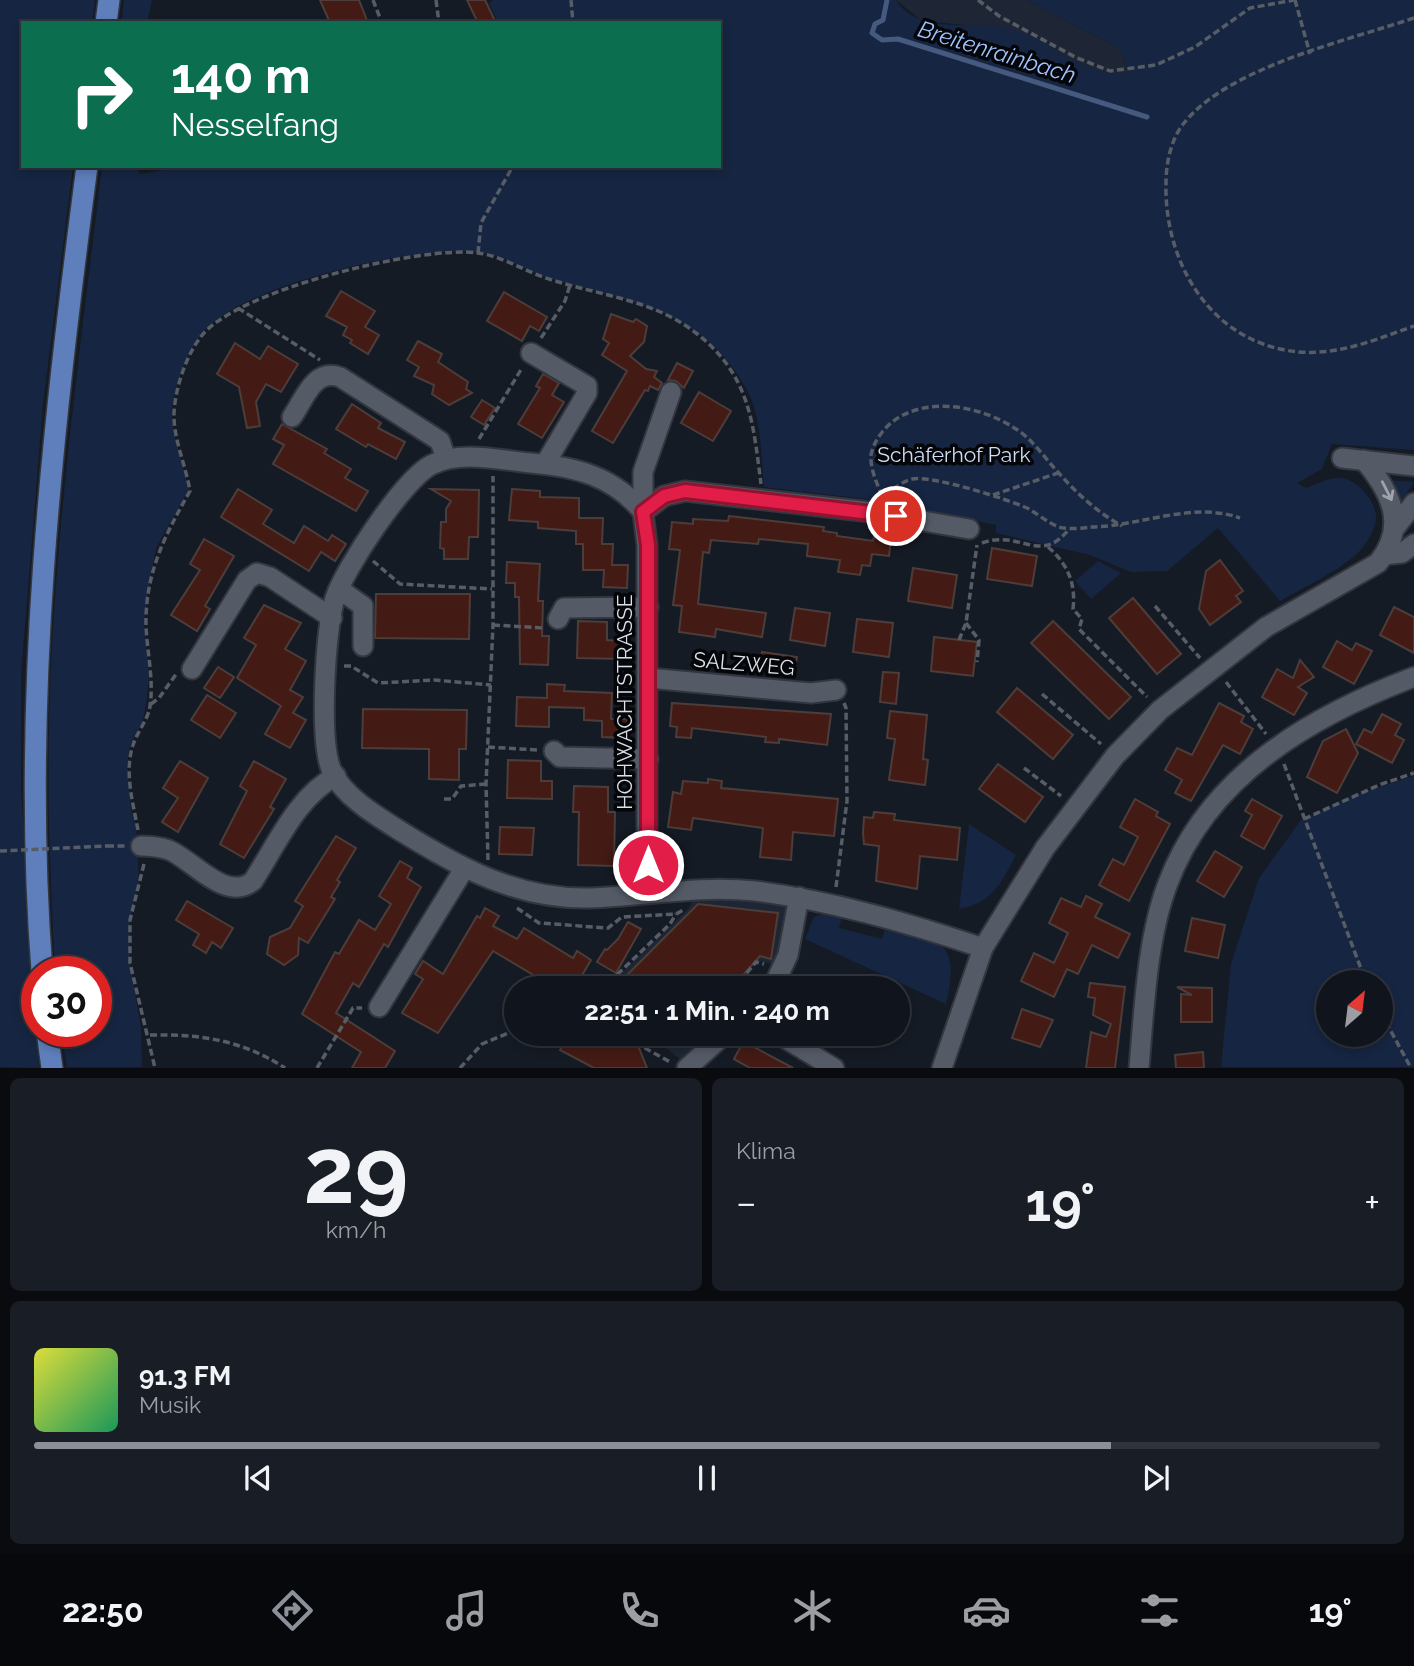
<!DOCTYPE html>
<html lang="de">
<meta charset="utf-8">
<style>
body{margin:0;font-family:Raleway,sans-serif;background:#191d25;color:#f1f3f6;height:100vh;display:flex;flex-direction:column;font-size:26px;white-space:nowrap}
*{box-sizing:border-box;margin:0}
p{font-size:23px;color:#9c9ea3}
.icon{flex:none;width:38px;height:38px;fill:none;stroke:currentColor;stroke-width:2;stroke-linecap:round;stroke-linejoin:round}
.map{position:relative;height:1068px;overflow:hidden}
.sheet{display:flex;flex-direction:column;gap:10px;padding:10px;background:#090b0f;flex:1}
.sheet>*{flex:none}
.guide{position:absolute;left:21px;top:21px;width:700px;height:147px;border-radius:0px;box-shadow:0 4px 10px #0003,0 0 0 2px #30333b;background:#0b6e4f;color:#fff;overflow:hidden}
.needle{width:46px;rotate:28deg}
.fabs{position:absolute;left:1316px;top:970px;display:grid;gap:14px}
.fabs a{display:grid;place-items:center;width:77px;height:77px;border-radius:50%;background:#10141c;box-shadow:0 4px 10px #0003,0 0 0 2px #30333b;font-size:35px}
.speed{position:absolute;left:21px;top:956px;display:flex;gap:14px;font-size:35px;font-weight:700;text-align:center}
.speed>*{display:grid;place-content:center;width:91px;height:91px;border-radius:50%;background:#10141c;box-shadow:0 4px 10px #0003,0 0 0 2px #30333b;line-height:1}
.speed .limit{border:10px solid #d22;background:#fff;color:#111}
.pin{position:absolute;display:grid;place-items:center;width:60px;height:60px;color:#fff;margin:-30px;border:4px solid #fff;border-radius:50%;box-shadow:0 2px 7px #0007}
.me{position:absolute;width:77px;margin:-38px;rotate:0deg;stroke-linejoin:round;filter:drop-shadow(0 0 5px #0008)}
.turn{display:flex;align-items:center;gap:24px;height:147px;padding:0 35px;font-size:32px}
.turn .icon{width:91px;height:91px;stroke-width:2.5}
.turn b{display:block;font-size:49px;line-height:60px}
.big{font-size:52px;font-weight:700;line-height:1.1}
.sheet .card{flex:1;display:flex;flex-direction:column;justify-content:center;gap:10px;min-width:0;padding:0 24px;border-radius:10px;background:#191d25}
.sheet .dial{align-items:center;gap:0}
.dial b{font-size:91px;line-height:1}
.song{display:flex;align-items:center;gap:21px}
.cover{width:84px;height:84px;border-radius:10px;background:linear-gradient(135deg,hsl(60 70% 55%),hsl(150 70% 35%))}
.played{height:7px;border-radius:4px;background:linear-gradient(90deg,#8c9099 80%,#30333b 80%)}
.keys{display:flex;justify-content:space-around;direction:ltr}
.heat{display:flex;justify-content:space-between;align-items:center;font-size:38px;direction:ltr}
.sheet .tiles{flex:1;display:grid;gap:10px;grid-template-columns:1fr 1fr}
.card:last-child{grid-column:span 2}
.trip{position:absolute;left:504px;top:976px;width:406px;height:70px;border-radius:35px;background:#10141c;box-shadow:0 4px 10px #0003,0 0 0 2px #30333b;font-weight:700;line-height:70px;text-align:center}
.dock{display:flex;height:112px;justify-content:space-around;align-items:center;background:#06080b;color:#9c9ea3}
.dock .icon{width:49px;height:49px}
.dock .on{color:#8c9099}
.dock b{font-size:32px;color:#f1f3f6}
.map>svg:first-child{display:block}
.built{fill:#1e2635}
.green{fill:#162541;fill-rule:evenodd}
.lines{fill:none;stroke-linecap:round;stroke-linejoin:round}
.stream{stroke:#465a7f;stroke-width:5}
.building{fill:#441b14;stroke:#4c3d3a;stroke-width:2}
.minor-casing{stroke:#33363e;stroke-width:23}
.major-casing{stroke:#33363e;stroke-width:24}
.path{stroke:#575d66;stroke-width:3.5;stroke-dasharray:7 3.5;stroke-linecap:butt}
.minor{stroke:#545b67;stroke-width:19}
.major{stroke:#5e7fbc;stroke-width:21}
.path-bridge{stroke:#575d66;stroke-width:3.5;stroke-dasharray:7 3.5;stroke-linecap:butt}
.oneway{stroke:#9ea4ad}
.route-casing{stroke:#92132f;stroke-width:18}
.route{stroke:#e11d48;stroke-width:12}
.labels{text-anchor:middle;stroke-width:7;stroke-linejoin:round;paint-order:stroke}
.park-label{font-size:21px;fill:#cedcf5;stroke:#040609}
.street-label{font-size:21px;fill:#dbdfe6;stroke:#040609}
.water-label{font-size:23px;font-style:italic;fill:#a0c2ff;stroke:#040609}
</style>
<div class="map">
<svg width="1414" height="1068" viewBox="0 0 1414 1068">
<rect width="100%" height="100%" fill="#151b25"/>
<g class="built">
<polygon points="896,0 1027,0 1120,49 1129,73 1110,75 1092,70 1010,29 922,21"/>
<polygon points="695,896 796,903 782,966 756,960 731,989 605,989 688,909"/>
<polygon points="649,1034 712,1034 682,1061"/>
</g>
<g class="green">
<polygon points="0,0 95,0 92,23 23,23 23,166 73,166 43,404 21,675 21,790 39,1068 0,1067"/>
<polygon points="124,0 152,0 147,23 121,23"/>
<path d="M494,0h402c23,37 80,19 115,29 42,11 72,50 118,44l-9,-24 -93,-49h387v450l-82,-6 -10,25 -25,14 9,5c12,-4 25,-12 37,-10 15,3 34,24 33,40 0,9 -7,22 -13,29 -20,24 -57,38 -83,54l-62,-73 -51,43 -36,1 -41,-17 -94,-22v-8l-122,-25 -110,-13c-3,-32 -2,-70 -18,-99 -45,-81 -121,-86 -201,-111 -23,-8 -44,-23 -69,-25 -63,-6 -226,31 -270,77 -18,19 -32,56 -34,82 -1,21 12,56 17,78l-33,59 -4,20 -8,55 5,53 -2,21 -4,23 -13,25 -3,19 4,46 5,15 3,59 -9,36v43l11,65 1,39h-75l-6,-36h35v-60h-41c-4,-81 -8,-162 -6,-244 4,-188 31,-374 53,-561h32l7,8 44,-8h534v-143h-221l-9,-20z"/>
<polygon points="1389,480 1414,482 1400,503"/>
<polygon points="1098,561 1121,573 1091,599 1075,581"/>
<path d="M1414,776v291h-193l10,-103 28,-86 42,-58 50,-24zM1328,982h53v52h-53z"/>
<path d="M969,824l47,31c-16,29 -22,47 -57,54z"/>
<path d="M825,913l17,5 -3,10 43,11 4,-14c53,14 76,16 60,79l-141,-65 9,-22z"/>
</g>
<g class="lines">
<polyline class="stream" points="887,0 883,20 875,24 872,33 882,40 898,39 1147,117"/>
</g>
<g class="building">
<polygon points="320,0 359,0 368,23 330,23"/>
<polygon points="467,0 485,0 496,23 478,23"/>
<polygon points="341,291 375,311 365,327 379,335 368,354 350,343 352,340 343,335 347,327 326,316"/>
<polygon points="504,292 547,317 539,331 530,326 522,341 487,321"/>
<polygon points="611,314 633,322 636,319 647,326 644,342 630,356 646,369 657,371 654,377 662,383 658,390 650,386 648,391 645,390 613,443 592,431 627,371 602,355 609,343 603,339"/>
<polygon points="418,341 442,354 438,362 468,382 466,389 472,393 449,405 432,394 434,385 414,376 419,367 407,360"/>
<polygon points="235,343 260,359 268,346 298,364 281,392 266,384 256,402 260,426 247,428 239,387 217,374"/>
<polygon points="677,363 693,371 684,388 676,381 668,380"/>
<polygon points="543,374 559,383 552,395 564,402 542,438 518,424 540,388 536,386"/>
<polygon points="699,392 731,411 713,441 681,423"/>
<polygon points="482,400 495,408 484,425 471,417"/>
<polygon points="352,404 381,423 378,428 405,442 396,459 368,444 366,447 336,429"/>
<polygon points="282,424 327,449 324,453 351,469 345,478 368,491 356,511 273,464 284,445 273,439"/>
<polygon points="238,489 272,510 263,524 294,543 304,526 328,541 332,535 346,544 335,561 321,552 309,571 221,517"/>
<polygon points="431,489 479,490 478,537 469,537 468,559 444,559 444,549 440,548 441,522 446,522 446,509 451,501"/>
<polygon points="512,489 540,491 540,497 579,498 579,518 603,518 602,544 613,544 612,565 628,565 627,588 603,587 604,570 583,570 583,544 576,544 576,531 538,528 538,522 509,520"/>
<polygon points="729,516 824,527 823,531 837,533 837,536 873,541 874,537 891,539 889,556 872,554 870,566 862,565 860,575 838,572 840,560 807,556 808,544 759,539 758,544 711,540 709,553 703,552 698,604 766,613 762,637 716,629 715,637 679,632 682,606 673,605 680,550 669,549 672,522 693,524 693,519 728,521"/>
<polygon points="204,539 234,556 205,606 210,609 197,631 171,615 200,570 190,564"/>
<polygon points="992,548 1037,556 1032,586 987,579"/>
<polygon points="1220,560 1243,591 1236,596 1241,602 1210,625 1199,609 1206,571"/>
<polygon points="507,562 540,564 538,601 543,601 542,636 549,636 548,665 520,664 519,597 515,597 515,583 506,583"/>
<polygon points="913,568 957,575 952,608 908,601"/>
<polygon points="376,594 470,594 469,639 375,638"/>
<polygon points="1133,598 1181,654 1157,674 1109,618"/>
<polygon points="264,605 301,623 285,649 306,661 290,690 303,697 293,713 306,720 290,748 265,734 281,706 237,678 256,645 244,638"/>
<polygon points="1394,607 1414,617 1414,653 1380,635"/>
<polygon points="795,608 830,613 825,646 790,640"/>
<polygon points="857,619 893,623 889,657 853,652"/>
<polygon points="578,621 607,622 607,640 624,641 624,659 577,658"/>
<polygon points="1053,621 1131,697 1109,719 1031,643"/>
<polygon points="934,637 977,642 973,676 931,671"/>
<polygon points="1337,641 1352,650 1356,643 1372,651 1354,684 1323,667"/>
<polygon points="762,652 797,657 794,673 759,668"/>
<polygon points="1300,660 1314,677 1298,687 1307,693 1294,715 1262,697 1277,669 1293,678"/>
<polygon points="218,667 234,677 220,698 204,688"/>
<polygon points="883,672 899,673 896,704 880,702"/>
<polygon points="547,684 565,685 564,691 612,693 611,719 627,719 626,738 602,737 602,721 584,720 584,708 549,707 549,727 516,726 517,697 547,698"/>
<polygon points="1017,688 1073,735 1053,759 997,712"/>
<polygon points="207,695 236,713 220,738 191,720"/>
<polygon points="672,703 831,714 827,745 779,739 779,743 765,742 766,737 692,728 691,738 676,737 677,727 670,726"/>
<polygon points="1219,703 1244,716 1241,722 1253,729 1240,754 1223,745 1191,801 1175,793 1182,780 1165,770 1177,748 1192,755"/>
<polygon points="363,709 467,710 466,749 459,749 459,780 429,779 429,749 362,748"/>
<polygon points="890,711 927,715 923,759 928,760 925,785 889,780 895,739 887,738"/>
<polygon points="1382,714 1401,724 1395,735 1404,740 1392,763 1356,744 1364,729 1372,733"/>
<polygon points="1346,729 1358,753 1337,793 1307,777 1323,741"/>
<polygon points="508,760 541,761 541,781 552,781 552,799 507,798"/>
<polygon points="180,761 208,778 178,832 162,822 178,798 163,788"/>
<polygon points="254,761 286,779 270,807 274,809 244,858 220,844 247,791 240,786"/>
<polygon points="998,764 1043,797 1025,822 979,789"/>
<polygon points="708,779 722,781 721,788 838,799 834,836 793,832 791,860 760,857 763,828 693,818 691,830 668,827 673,792 681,794 683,781 708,783"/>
<polygon points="574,786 608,787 608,812 615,812 614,866 578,865 579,812 573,812"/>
<polygon points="1135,799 1158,812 1156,816 1170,824 1129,901 1099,885 1113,859 1124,865 1138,837 1120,827"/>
<polygon points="1252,799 1282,816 1264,849 1241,836 1252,815 1245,811"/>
<polygon points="874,812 895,814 894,820 960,828 957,860 920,856 917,889 876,881 879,846 864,844 863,833 864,817 873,818"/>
<polygon points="500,827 534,828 532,855 499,854"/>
<polygon points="336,836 356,848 337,880 340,882 331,897 335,899 308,943 299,938 298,955 284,965 267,954 270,937 290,928 303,906 295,901"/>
<polygon points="1215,851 1242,867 1224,897 1197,881"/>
<polygon points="400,861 412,868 407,878 421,887 388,947 384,944 359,987 353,983 336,1013 395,1051 385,1068 352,1068 361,1052 302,1014 335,952 339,954 359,920 375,930 391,904 379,896"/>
<polygon points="1086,896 1102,904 1095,917 1130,934 1118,958 1092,945 1078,974 1067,969 1054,997 1021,981 1034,953 1054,963 1068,933 1049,923 1061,898 1081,907"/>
<polygon points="187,901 233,928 221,948 212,942 206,953 193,945 199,934 176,920"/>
<polygon points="698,904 778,913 771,959 760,956 731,989 627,989 620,982"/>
<polygon points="485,908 499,916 493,926 517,939 524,928 573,958 577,951 591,960 575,987 561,978 555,988 493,951 438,1033 402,1013 423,979 415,974 423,961 443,974 477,916 480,918"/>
<polygon points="1192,918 1225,925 1218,958 1185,951"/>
<polygon points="628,922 641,929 616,973 597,962 605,949 607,950 618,939"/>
<polygon points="1090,983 1125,987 1115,1068 1086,1068 1091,1032 1106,1037 1111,1024 1093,1015 1095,998 1088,997"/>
<polygon points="1177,987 1212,988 1212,1022 1181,1022 1181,994 1192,995"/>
<polygon points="1022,1009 1053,1020 1040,1047 1012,1038"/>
<polygon points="569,1034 611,1034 639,1048 647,1068 594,1068 560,1050"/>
<polygon points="743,1042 754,1047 793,1068 750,1068 734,1059"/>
<polygon points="1203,1052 1204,1068 1176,1068 1175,1055"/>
</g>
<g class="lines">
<g class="minor-casing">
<g id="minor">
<polyline points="531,353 587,386 587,393 545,464"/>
<path d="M292,417c13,-19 22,-49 48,-40l100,64 6,18"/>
<polyline points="1342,458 1414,466"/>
<path d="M643,512c-30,-36 -67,-45 -112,-49 -32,-3 -71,-13 -100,2 -28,15 -86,103 -96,133 -10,33 -16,140 -4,171 11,27 47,48 71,63 58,36 117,68 189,66 55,-2 108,-13 164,-7 78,10 154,32 228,57"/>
<polyline points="643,512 664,496 685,491 871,512 969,529"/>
<polyline points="1395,528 1414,503"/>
<polyline points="1384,555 1402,553 1414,544"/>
<polyline points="339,589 363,606 363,646"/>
<polyline points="558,619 564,608 648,607"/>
<polyline points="192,669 247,580 257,573 270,577 332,618"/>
<polyline points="648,678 811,693 836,690"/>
<polyline points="554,751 560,757 648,759"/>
<path d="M141,846c9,0 19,1 28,4 24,10 57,53 84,31 23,-35 44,-85 83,-105"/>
<polyline points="647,892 647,545 643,512 643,472 671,392"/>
<polyline points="772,989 788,955 799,897"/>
<polyline points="379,1007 464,869"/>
<polyline points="778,1034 834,1068"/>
<polyline points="687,1068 725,1034"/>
<path d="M942,1068l41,-120 62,-100 70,-92 45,-46 106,-83 112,-64c30,-37 13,-71 -14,-103"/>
<path d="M1139,1068c5,-58 8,-131 29,-185 41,-108 143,-167 246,-206"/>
</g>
</g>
<g class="major-casing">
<g id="major">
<polyline points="106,23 109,0"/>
<path d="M42,971c-21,-269 10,-538 45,-805"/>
<polyline points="47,1031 52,1068"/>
</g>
</g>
<g class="path">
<polyline points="373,0 382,23"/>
<polyline points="436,0 439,23"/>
<polyline points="571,0 573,23"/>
<polyline points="978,0 999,16 1075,57 1110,71 1156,65 1195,47 1250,8 1294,0"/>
<polyline points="1295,0 1310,54"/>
<path d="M1414,18c-68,23 -185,49 -230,105 -13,16 -18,40 -18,60 -2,73 38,149 114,166 48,11 89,-7 134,-23"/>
<polyline points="478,253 481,223 513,166"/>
<polyline points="238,308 320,360"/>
<polyline points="541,338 565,301 570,285"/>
<polyline points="479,439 522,368"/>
<polyline points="993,495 1058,473"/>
<path d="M882,496c-5,-13 -12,-27 -11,-41 2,-10 6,-16 12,-24 32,-38 96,-27 133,-2 16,10 28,28 41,42 19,22 40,41 65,55"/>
<path d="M885,496c8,-7 16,-14 27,-17 20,-4 95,20 115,29 11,6 21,15 32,19 10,3 23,1 33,0 48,-1 101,-26 148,-9"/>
<path d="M982,543c39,-14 58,23 87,-14"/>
<path d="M1048,547c20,17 28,37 25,62l9,10 -3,10 68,68"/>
<polyline points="373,561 400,584 492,589"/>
<polyline points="1155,606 1200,658"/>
<polyline points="966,623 979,640 977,662"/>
<polyline points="493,625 544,628"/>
<polyline points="959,640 966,623 977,545"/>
<polyline points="344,666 351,666 378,683 434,680 491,685"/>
<polyline points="1226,682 1266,734"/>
<polyline points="1042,694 1101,744"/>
<polyline points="151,704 159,698 177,673"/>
<polyline points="488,747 538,750"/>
<polyline points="1284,764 1366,982"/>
<polyline points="1024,768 1061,796"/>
<polyline points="444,799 452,799 461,786 486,784"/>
<polyline points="1304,819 1379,785 1414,773"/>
<path d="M138,830c-5,-27 -14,-58 -5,-85 4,-13 15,-25 17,-39 4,-25 -3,-55 -4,-80 -1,-53 19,-91 44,-135 -4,-25 -17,-53 -16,-78 1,-24 12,-57 26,-75 32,-47 222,-93 278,-85 23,3 43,16 65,24 51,18 108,21 153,56 54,42 57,89 65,151"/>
<polyline points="107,846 125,846"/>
<polyline points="488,860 486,784 493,625 493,476"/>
<polyline points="144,864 130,920 130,963 155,1068"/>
<polyline points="836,887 847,801 846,708 844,703"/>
<polyline points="517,908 539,923 608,928 622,917 676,914 685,909"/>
<polyline points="602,989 670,924 676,914"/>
<polyline points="733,989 756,962 764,964"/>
<polyline points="1381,1013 1411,1068"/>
<polyline points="630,1034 634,1042 672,1063"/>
<path d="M150,1035c50,-1 92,5 135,33"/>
<polyline points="317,1068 353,1008 362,1008"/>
<polyline points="460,1068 482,1044 516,1030"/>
</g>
<use href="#minor" class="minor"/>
<use href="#major" class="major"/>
<polyline class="path-bridge" points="0,851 107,846"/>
</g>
<defs><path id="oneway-shaft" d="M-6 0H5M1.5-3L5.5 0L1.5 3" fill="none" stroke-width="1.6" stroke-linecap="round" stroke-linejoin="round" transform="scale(1.75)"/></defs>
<use class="oneway" href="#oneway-shaft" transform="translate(1387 491) rotate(63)"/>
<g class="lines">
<g class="route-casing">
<polyline id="route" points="648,865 648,545 643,512 664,496 685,491 896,516"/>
</g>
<use href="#route" class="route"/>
</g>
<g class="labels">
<g class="park-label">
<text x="954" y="462">Schäferhof Park</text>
</g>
<g class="street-label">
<text transform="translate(744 664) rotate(5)" y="7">SALZWEG</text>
<text transform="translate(625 702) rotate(-90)" y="7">HOHWACHTSTRASSE</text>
</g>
<g class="water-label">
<text transform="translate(997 52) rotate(17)" y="8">Breitenrainbach</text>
</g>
</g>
</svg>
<div class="fabs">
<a><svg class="needle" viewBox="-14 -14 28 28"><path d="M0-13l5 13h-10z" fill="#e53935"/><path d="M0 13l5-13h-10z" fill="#9c9ea3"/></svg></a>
</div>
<div class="speed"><div class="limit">30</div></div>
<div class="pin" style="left:896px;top:516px;background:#d93025"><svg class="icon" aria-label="arrive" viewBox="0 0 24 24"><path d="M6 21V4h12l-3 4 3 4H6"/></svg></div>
<svg class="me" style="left:648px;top:865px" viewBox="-20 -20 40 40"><circle r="17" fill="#e11d48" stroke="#fff" stroke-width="3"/><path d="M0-11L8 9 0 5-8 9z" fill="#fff"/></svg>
<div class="trip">22:51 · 1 Min. · 240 m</div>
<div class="guide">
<div class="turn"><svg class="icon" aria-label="right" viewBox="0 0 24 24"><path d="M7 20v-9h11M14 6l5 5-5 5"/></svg><div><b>140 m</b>Nesselfang</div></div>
</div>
</div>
<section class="sheet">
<div class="tiles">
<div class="card dial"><b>29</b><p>km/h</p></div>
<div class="card"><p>Klima</p>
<div class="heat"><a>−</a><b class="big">19°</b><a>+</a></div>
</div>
<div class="card">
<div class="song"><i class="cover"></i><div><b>91.3 FM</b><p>Musik</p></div></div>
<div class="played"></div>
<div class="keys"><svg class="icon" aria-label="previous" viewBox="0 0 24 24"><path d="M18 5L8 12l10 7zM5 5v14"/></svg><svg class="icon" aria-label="pause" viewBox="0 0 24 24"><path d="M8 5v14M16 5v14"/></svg><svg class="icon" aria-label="next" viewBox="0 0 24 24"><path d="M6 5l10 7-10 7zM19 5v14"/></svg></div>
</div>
</div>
</section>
<nav class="dock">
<b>22:50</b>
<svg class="icon on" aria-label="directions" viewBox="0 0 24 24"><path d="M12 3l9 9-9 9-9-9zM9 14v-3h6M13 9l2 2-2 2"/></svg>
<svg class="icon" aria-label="music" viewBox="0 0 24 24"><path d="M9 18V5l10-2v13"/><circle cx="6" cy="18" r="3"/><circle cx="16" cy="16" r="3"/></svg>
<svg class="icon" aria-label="phone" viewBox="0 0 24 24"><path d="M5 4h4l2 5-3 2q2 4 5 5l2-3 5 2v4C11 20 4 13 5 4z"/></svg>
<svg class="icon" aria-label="climate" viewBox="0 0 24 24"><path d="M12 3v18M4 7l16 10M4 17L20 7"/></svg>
<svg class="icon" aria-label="car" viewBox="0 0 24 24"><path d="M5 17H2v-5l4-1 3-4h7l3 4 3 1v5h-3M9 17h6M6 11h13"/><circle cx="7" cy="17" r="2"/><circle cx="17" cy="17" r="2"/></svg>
<svg class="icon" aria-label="filters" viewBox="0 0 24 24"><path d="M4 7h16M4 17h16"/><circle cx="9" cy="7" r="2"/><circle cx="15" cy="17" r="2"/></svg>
<b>19°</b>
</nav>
